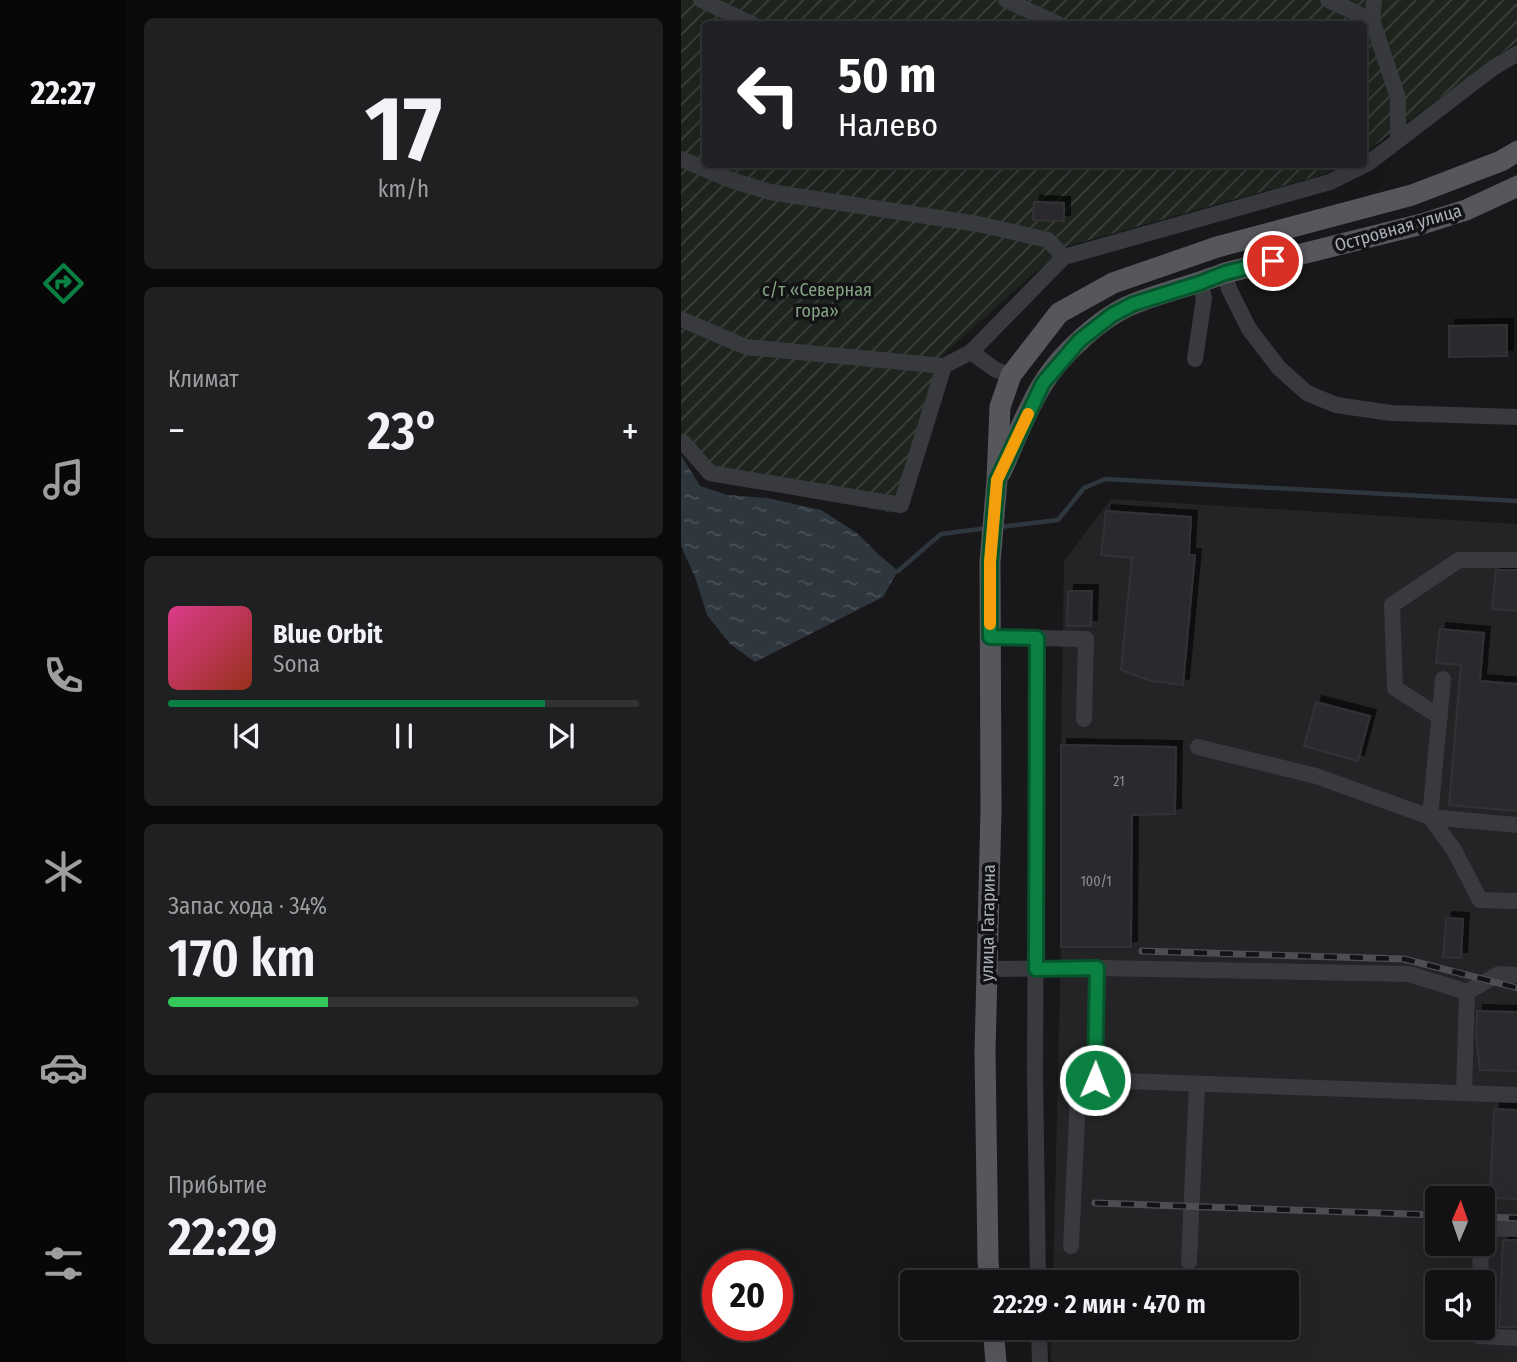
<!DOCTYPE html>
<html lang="ru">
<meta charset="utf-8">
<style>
body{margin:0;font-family:"Fira Sans Condensed",sans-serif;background:#1f2022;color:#f1f3f6;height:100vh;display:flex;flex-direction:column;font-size:26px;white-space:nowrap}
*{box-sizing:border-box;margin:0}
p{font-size:23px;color:#9c9ea0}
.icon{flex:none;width:38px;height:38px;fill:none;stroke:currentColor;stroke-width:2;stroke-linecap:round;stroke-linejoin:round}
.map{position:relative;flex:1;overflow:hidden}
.drawer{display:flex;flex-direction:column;gap:18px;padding:18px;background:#0a0a0b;width:555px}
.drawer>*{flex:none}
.guide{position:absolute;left:21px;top:21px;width:665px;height:147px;border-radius:7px;box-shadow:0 7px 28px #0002,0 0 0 2px #313234;background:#202124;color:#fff;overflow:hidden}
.needle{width:46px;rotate:2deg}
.tools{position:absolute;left:744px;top:1186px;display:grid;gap:14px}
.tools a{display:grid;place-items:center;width:70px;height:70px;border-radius:7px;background:#121214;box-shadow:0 7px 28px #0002,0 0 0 2px #313234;font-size:35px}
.speed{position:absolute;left:21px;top:1250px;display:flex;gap:14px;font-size:35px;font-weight:700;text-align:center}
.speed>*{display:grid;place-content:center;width:91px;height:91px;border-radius:50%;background:#121214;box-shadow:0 7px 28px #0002,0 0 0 2px #313234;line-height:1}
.speed .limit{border:10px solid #d22;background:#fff;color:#111}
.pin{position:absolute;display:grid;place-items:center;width:60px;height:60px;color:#fff;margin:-30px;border:4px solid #fff;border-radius:50%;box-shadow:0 2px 7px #0007}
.me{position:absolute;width:77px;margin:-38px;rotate:1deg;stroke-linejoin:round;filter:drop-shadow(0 0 5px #0008)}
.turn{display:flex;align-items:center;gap:24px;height:147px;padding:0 21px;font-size:32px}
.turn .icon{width:91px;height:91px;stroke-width:2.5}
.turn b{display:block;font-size:49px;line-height:60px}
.big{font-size:52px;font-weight:600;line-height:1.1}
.drawer .tile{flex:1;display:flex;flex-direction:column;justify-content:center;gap:10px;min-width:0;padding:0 24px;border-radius:10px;background:#1f2022}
.drawer .dial{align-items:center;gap:0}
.dial b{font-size:91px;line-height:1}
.song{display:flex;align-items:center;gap:21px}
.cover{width:84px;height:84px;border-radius:10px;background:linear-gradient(135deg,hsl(330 70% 55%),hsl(10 70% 35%))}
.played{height:7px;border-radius:4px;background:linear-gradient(90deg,#0b8043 80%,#313234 80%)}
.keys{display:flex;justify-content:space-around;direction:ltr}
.heat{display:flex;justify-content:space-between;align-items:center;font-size:38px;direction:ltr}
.charge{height:10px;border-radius:5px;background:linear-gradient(90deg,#34c759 34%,#313234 0)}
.trip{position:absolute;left:219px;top:1270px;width:399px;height:70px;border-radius:7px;background:#121214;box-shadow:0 7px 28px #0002,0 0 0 2px #313234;font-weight:600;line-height:70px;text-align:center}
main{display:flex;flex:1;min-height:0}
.menu{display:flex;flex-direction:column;width:126px;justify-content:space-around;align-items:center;background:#070708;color:#9c9ea0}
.menu .icon{width:49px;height:49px}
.menu .selected{color:#0b8043}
.menu b{font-size:32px;color:#f1f3f6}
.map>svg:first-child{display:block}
.built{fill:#242427;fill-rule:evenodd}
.garden{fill:url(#garden-furrows)}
.water{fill:url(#water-ripples)}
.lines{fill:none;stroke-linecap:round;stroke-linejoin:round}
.stream{stroke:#2e373d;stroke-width:4.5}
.building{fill:#2b2b2e;stroke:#323235;stroke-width:2;filter:url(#shadow)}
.minor{stroke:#393a3e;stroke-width:16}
.major{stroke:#55575d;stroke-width:21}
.rail-casing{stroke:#4c4e53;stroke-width:7}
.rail{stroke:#131315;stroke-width:4.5;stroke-dasharray:13;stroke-linecap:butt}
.route-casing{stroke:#07532c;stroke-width:18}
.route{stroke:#0b8043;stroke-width:12}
.slow{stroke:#f59e0b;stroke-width:12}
.labels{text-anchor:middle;stroke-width:7;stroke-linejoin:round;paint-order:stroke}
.number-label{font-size:14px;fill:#8a8d96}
.street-label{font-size:18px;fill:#aaafb9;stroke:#131315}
.park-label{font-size:18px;fill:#83a383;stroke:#131315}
</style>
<main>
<nav class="menu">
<b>22:27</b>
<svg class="icon selected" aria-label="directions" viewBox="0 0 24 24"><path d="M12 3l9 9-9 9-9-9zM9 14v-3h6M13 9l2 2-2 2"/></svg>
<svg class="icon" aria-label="music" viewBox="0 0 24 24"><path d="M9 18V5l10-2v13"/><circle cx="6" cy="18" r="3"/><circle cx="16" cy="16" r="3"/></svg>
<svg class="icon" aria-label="phone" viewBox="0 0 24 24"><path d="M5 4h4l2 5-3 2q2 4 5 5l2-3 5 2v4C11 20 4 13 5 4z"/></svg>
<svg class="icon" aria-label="climate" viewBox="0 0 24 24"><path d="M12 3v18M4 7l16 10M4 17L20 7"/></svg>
<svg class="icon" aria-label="car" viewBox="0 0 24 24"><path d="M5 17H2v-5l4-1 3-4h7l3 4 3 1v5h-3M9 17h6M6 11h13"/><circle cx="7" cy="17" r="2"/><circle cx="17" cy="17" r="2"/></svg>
<svg class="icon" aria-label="filters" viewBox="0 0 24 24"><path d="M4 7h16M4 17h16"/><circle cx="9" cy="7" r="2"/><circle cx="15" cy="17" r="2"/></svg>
</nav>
<section class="drawer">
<div class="tile dial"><b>17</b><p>km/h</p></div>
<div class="tile"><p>Климат</p>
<div class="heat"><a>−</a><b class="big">23°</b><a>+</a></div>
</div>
<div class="tile">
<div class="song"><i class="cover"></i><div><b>Blue Orbit</b><p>Sona</p></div></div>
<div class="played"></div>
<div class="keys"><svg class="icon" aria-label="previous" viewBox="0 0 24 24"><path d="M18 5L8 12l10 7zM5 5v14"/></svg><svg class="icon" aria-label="pause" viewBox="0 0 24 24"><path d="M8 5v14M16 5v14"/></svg><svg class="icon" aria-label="next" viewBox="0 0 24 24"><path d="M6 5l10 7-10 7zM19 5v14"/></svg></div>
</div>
<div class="tile"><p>Запас хода · 34%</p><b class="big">170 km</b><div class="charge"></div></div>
<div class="tile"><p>Прибытие</p><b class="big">22:29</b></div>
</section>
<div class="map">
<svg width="837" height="1362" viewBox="0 0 837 1362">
<defs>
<pattern id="garden-furrows" width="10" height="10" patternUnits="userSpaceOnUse" patternTransform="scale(1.75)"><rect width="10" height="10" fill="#1e241e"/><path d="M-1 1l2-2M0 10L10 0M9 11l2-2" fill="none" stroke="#3c413d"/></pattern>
<pattern id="water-ripples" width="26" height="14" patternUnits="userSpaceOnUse" patternTransform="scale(1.75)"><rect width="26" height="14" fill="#2e373d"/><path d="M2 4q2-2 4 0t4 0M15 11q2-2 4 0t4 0" fill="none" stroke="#4a5157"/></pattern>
<filter id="shadow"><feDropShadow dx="6" dy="-6" stdDeviation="0" flood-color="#0009"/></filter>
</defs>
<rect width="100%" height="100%" fill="#18181a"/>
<path class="built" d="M430,499l406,25v838h-466v-34h236v-45h-234l8,-336v-202l3,-184zM756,1199h46v45h-46zM756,1283h46v45h-46z"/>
<polygon class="garden" points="0,0 836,0 836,42 683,153 682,24 24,24 24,164 661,165 644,174 383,247 258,358 213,513 24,479 0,446"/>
<polygon class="water" points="0,455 19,486 47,495 87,498 140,510 176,533 197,554 217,571 202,597 74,662 49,644 26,615 14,577 0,546"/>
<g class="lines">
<g class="stream">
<polyline points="319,527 377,520 403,488 424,479 837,501"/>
<polyline points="217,571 260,534 307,528"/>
</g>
</g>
<g class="building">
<polygon points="353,202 383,203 383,221 352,220"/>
<polygon points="826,325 826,356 768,357 768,326"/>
<polygon points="425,511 510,517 508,555 514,555 502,685 470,681 440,670 451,558 420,555"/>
<polygon points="815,570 837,570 837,611 811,609"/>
<polygon points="387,591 411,591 410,626 386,626"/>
<polygon points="759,629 803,633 799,681 837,684 837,811 768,805 780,665 755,663"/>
<polygon points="635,702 689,716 677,761 623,746"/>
<polygon points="380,745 495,747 494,814 451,815 450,947 380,947"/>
<polygon points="765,918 782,919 780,958 762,957"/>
<polygon points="796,1011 837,1012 837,1071 799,1070 795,1036"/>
<polygon points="813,1109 837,1110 837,1199 809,1198"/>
<polygon points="822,1240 837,1240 837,1327 818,1327"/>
</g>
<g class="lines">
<g class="minor">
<polyline points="20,0 71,24"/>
<polyline points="325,0 377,24"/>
<polyline points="647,0 691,20"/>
<polyline points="693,0 691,20 717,98 717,140"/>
<polyline points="0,159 50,180 89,192 297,224 367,240 383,257"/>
<polyline points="544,273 548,289 568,329 598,368 626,393 655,405 710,413 837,417"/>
<polyline points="0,319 65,347 263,366 290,352 383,257 649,182 689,162 812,68 837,53"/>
<polyline points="290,352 315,370 330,375"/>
<polyline points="514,359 523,298 519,283"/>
<polyline points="2,442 29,473 220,505 263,366"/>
<polyline points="309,637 405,639 403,719"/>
<polyline points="356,638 354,1074 357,1283"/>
<polyline points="762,679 749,817 773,850 799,900 837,901"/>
<polyline points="759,717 714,688 711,605 778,560 837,560"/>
<polyline points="517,747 635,776 749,817 837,825"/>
<polyline points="306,969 417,968"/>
<polyline points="786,992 818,974 837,975"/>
<polyline points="414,1080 417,968 728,974 786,992 783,1093"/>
<polyline points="802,1228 837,1229"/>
<polyline points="390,1246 397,1095 414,1080 837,1095"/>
<polyline points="508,1262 516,1084"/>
<polyline points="799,1283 800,1244"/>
<polyline points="358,1328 359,1362"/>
<polyline points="797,1328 797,1336 837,1338"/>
</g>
<g class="major">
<path d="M320,472c13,-29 25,-60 41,-87 18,-30 59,-68 91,-81 30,-12 62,-19 92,-31l197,-49 44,-14 52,-24"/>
<polyline points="309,1283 307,1261 304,1052 310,810 309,562 316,480 319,407 330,375 378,313 432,283 536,247 731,195 820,161 837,151"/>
<polyline points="312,1328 315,1362"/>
</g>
<g class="rail-casing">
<g id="rail">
<polyline points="461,951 723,959 837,988"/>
<polyline points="414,1203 756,1215"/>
<polyline points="802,1217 837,1218"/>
</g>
</g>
<use href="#rail" class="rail"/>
</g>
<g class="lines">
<g class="route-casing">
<polyline id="route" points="414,1080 416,968 355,969 356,638 309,637 309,562 316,480 362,383 398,341 431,315 452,304 519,283 544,273 592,261"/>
</g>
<use href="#route" class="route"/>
<polyline class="slow" points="309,624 309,562 316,480 347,414"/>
</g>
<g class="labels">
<g class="number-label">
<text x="438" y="786">21</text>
<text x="415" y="886">100/1</text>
</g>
<g class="street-label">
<text transform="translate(717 228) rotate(-16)" y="6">Островная улица</text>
<text transform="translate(307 923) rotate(-89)" y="6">улица Гагарина</text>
</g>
<g class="park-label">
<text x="136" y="296">с/т «Северная<tspan x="136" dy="21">гора»</tspan></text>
</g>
</g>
</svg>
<div class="tools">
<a><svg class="needle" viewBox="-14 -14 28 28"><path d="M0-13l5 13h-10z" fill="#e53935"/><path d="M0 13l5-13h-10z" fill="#9c9ea0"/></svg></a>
<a><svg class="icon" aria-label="sound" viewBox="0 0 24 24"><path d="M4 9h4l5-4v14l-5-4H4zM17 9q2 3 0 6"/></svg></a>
</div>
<div class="speed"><div class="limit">20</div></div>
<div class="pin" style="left:592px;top:261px;background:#d93025"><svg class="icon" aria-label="arrive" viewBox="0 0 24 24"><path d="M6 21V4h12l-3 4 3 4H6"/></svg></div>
<svg class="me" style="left:414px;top:1080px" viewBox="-20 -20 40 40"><circle r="17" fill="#0b8043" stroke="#fff" stroke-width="3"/><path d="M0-11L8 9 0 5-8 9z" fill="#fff"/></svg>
<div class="trip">22:29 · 2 мин · 470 m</div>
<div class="guide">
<div class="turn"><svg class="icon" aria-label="left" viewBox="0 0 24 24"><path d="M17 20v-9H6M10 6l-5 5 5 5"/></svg><div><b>50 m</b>Налево</div></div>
</div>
</div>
</main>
